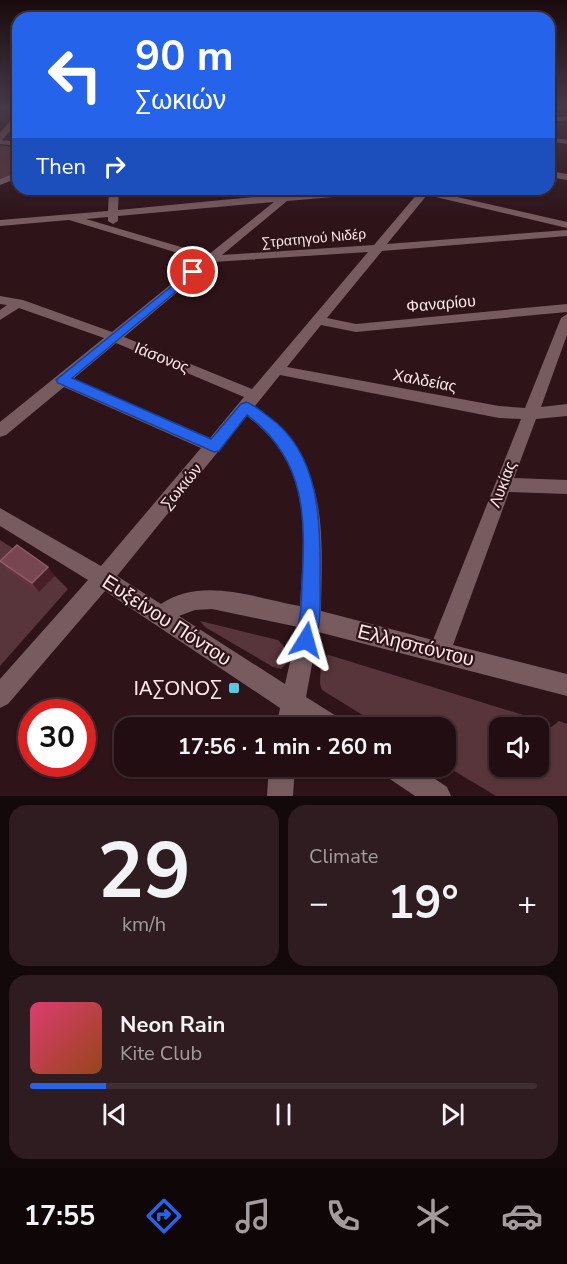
<!DOCTYPE html>
<meta charset="utf-8">
<style>
body{margin:0;font-family:"Nunito Sans",sans-serif;background:#2e1c20;color:#f1f3f6;height:100vh;display:flex;flex-direction:column;font-size:22px;white-space:nowrap}
*{box-sizing:border-box;margin:0}
p{font-size:20px;color:#a29c9f}
.icon{flex:none;width:33px;height:33px;fill:none;stroke:currentColor;stroke-width:2;stroke-linecap:round;stroke-linejoin:round}
.map{position:relative;height:796px;overflow:hidden}
.drawer{display:flex;flex-direction:column;gap:9px;padding:9px;background:#13080a;flex:1}
.drawer>*{flex:none}
.top-card{position:absolute;left:12px;top:12px;width:543px;height:183px;border-radius:18px;box-shadow:0 2px 4px #0004,0 0 0 2px #3f2e32;background:#2563eb;color:#fff;overflow:hidden}
.buttons{position:absolute;left:489px;top:717px;display:grid;gap:12px}
.buttons a{display:grid;place-items:center;width:60px;height:60px;border-radius:12px;background:#220e12;box-shadow:0 2px 4px #0004,0 0 0 2px #3f2e32;font-size:30px}
.speed{position:absolute;left:18px;top:699px;display:flex;gap:12px;font-size:30px;font-weight:700;text-align:center}
.speed>*{display:grid;place-content:center;width:78px;height:78px;border-radius:50%;background:#220e12;box-shadow:0 2px 4px #0004,0 0 0 2px #3f2e32;line-height:1}
.speed .limit{border:9px solid #d22;background:#fff;color:#111}
.pin{position:absolute;display:grid;place-items:center;width:51px;height:51px;color:#fff;margin:-26px;border:3px solid #fff;border-radius:50%;box-shadow:0 2px 6px #0007}
.me{position:absolute;width:66px;margin:-33px;rotate:8deg;stroke-linejoin:round;filter:drop-shadow(0 0 4px #0008)}
.turn{display:flex;align-items:center;gap:21px;height:126px;padding:0 24px;font-size:27px}
.turn .icon{width:78px;height:78px;stroke-width:2.5}
.turn b{display:block;font-size:42px;line-height:51px}
.then{display:flex;align-items:center;height:57px;padding:0 24px;background:#0003;gap:12px;font-size:22px}
.big{font-size:45px;font-weight:700;line-height:1.1}
.drawer .widget{flex:1;display:flex;flex-direction:column;justify-content:center;gap:9px;min-width:0;padding:0 21px;border-radius:18px;background:#2e1c20}
.drawer .dial{align-items:center;gap:0}
.dial b{font-size:78px;line-height:1}
.song{display:flex;align-items:center;gap:18px}
.cover{width:72px;height:72px;border-radius:9px;background:linear-gradient(135deg,hsl(340 70% 55%),hsl(20 70% 35%))}
.played{height:6px;border-radius:3px;background:linear-gradient(90deg,#2563eb 15%,#3f2e32 15%)}
.keys{display:flex;justify-content:space-around;direction:ltr}
.heat{display:flex;justify-content:space-between;align-items:center;font-size:33px;direction:ltr}
.drawer .tiles{flex:1;display:grid;gap:9px;grid-template-columns:1fr 1fr}
.widget:last-child{grid-column:span 2}
.trip{position:absolute;left:114px;top:717px;width:342px;height:60px;border-radius:18px;background:#220e12;box-shadow:0 2px 4px #0004,0 0 0 2px #3f2e32;font-weight:700;line-height:60px;text-align:center}
.tab-bar{display:flex;height:96px;justify-content:space-around;align-items:center;background:#0e0607;color:#a29c9f}
.tab-bar .icon{width:42px;height:42px}
.tab-bar .current{color:#2563eb}
.tab-bar b{font-size:27px;color:#f1f3f6}
.map>svg:first-child{display:block}
.green{fill:#58353b}
.lines{fill:none;stroke-linecap:round;stroke-linejoin:round}
.minor{fill:#775b5f;fill-rule:evenodd}
.wall{fill:#68333e}
.shaded-wall{fill:#4a1e27}
.building{fill:#784650;stroke:#8c5f68;stroke-width:1.5}
.route{fill:#2563eb;stroke:#184099;stroke-width:1.5}
.poi-dot{fill:#55cadf;stroke:#2e1318;stroke-width:2}
.labels{text-anchor:middle;stroke-width:4.5;stroke-linejoin:round;paint-order:stroke}
.far-street-label{font-size:14px;fill:#fbe7e9;stroke:#2e1318}
.street-label{font-size:16px;fill:#fbe7e9;stroke:#2e1318}
.near-street-label{font-size:20px;fill:#fbe7e9;stroke:#2e1318}
.near-poi-label{font-size:20px;fill:#fbe7e9;stroke:#2e1318;text-anchor:end}
</style>
<div class="map">
<svg width="567" height="796" viewBox="0 0 567 796">
<rect width="100%" height="100%" fill="#2e1318"/>
<g class="green">
<polygon points="0,145 18,148 18,172 0,179"/>
<polygon points="0,540 55,576 68,589 0,666"/>
<path d="M200,621l78,19c10,10 15,19 3,29l-8,-2 -68,-40z"/>
<polygon points="329,655 523,715 529,725 534,727 500,728 500,766 538,766 539,729 545,732 559,721 567,724 567,796 496,796 446,766 446,728 382,727 322,690 320,684 321,656"/>
</g>
<g class="lines">
<g class="minor">
<polygon points="15,115 18,115 18,122 2,140 18,142 18,146 0,144 0,133"/>
<polygon points="567,116 567,120 549,122 549,118"/>
<polygon points="549,137 567,140 567,144 549,141"/>
<polygon points="549,171 567,174 567,180 549,177"/>
<polygon points="18,172 18,178 0,185 0,179"/>
<path d="M109,189h10l-1,21 168,-16 111,-5 -5,3 -105,9 -65,54 152,-10 44,-52 -11,-4h25l-1,2 136,31v6l-140,-33 -40,49 180,-14v6l-185,15 -55,67 29,6 211,-20v8l-211,20 -35,-7 -34,42 212,39 26,2 36,-90 6,-4v21l-26,72 26,-3v12l-31,3 -22,59 53,2v14l-58,-2 -56,153 114,29v22l-249,-64 -12,65 35,22 3,9h-34l-9,-6 -1,6h-24l4,-20 -175,-117 -97,113 -8,4v-29l88,-99 -88,-54v-18l101,58 100,-118 -137,-61 -58,48 -6,2v-15l104,-84 -85,-30 -19,12v-10l7,-5 -7,-1v-8l23,4 89,32 89,-72 -132,-40 -69,6v-6l108,-9zM274,202l-66,53 -122,-36 22,-2v4l5,3 5,-3v-5zM368,252l-116,137 -128,-52 89,-75zM116,343l128,54 -34,41 -137,-59zM280,375l219,43 22,1 -88,221 -112,-29c1,-83 9,-150 -66,-205zM247,416c67,51 57,116 53,190 -45,-8 -98,-30 -139,-2l-44,-28zM212,609l86,18 -13,57 -106,-68 16,-6z"/>
<polygon points="269,766 295,766 293,796 267,796"/>
<polygon points="381,766 416,766 447,787 451,796 415,796 384,775"/>
</g>
</g>
<polygon class="wall" points="0,561 55,576 39,592 8,571"/>
<polygon class="shaded-wall" points="48,567 55,576 39,592 32,583"/>
<polygon class="building" points="17,545 48,567 32,583 0,561"/>
<linearGradient id="sky" x2="0" y2="1"><stop stop-color="#190a0d"/><stop offset="0.49" stop-color="#463948"/><stop offset="1" stop-color="#463948" stop-opacity="0"/></linearGradient>
<rect width="567" height="218" fill="url(#sky)"/>
<path class="route" d="M193,269l4,1v4l-125,104 139,61 30,-35 5,-2c9,3 16,10 23,15 51,36 52,106 51,161 0,23 2,47 -7,69l-7,3 -7,-3c-5,-12 2,-28 2,-41 3,-74 13,-141 -54,-191l-28,36 -5,1 -156,-69 -2,-3z"/>
<rect class="poi-dot" x="228" y="682" width="12" height="12" rx="3"/>
<g class="labels">
<g class="far-street-label">
<text transform="translate(314 238) rotate(-5)" y="5">Στρατηγού Νιδέρ</text>
</g>
<g class="street-label">
<text transform="translate(441 303) rotate(-5)" y="6">Φαναρίου</text>
<text transform="translate(162 357) rotate(22)" y="6">Ιάσονος</text>
<text transform="translate(425 380) rotate(11)" y="6">Χαλδείας</text>
<text transform="translate(502 484) rotate(-69)" y="6">Λυκίας</text>
<text transform="translate(181 486) rotate(-50)" y="6">Σωκιών</text>
</g>
<g class="near-street-label">
<text transform="translate(167 620) rotate(33)" y="7">Ευξείνου Πόντου</text>
<text transform="translate(416 645) rotate(14)" y="7">Ελλησπόντου</text>
</g>
<g class="near-poi-label">
<text x="222" y="695">ΙΑΣΟΝΟΣ</text>
</g>
</g>
</svg>
<div class="buttons">
<a><svg class="icon" aria-label="sound" viewBox="0 0 24 24"><path d="M4 9h4l5-4v14l-5-4H4zM17 9q2 3 0 6"/></svg></a>
</div>
<div class="speed"><div class="limit">30</div></div>
<div class="pin" style="left:193px;top:272px;background:#d93025"><svg class="icon" aria-label="arrive" viewBox="0 0 24 24"><path d="M6 21V4h12l-3 4 3 4H6"/></svg></div>
<svg class="me" style="left:306px;top:640px" viewBox="-20 -20 40 40"><path d="M0-17L14 15 0 8-14 15z" fill="#2563eb" stroke="#fff" stroke-width="4"/></svg>
<div class="trip">17:56 · 1 min · 260 m</div>
<div class="top-card">
<div class="turn"><svg class="icon" aria-label="left" viewBox="0 0 24 24"><path d="M17 20v-9H6M10 6l-5 5 5 5"/></svg><div><b>90 m</b>Σωκιών</div></div>
<div class="then">Then<svg class="icon" aria-label="right" viewBox="0 0 24 24"><path d="M7 20v-9h11M14 6l5 5-5 5"/></svg></div>
</div>
</div>
<section class="drawer">
<div class="tiles">
<div class="widget dial"><b>29</b><p>km/h</p></div>
<div class="widget"><p>Climate</p>
<div class="heat"><a>−</a><b class="big">19°</b><a>+</a></div>
</div>
<div class="widget">
<div class="song"><i class="cover"></i><div><b>Neon Rain</b><p>Kite Club</p></div></div>
<div class="played"></div>
<div class="keys"><svg class="icon" aria-label="previous" viewBox="0 0 24 24"><path d="M18 5L8 12l10 7zM5 5v14"/></svg><svg class="icon" aria-label="pause" viewBox="0 0 24 24"><path d="M8 5v14M16 5v14"/></svg><svg class="icon" aria-label="next" viewBox="0 0 24 24"><path d="M6 5l10 7-10 7zM19 5v14"/></svg></div>
</div>
</div>
</section>
<nav class="tab-bar">
<b>17:55</b>
<svg class="icon current" aria-label="directions" viewBox="0 0 24 24"><path d="M12 3l9 9-9 9-9-9zM9 14v-3h6M13 9l2 2-2 2"/></svg>
<svg class="icon" aria-label="music" viewBox="0 0 24 24"><path d="M9 18V5l10-2v13"/><circle cx="6" cy="18" r="3"/><circle cx="16" cy="16" r="3"/></svg>
<svg class="icon" aria-label="phone" viewBox="0 0 24 24"><path d="M5 4h4l2 5-3 2q2 4 5 5l2-3 5 2v4C11 20 4 13 5 4z"/></svg>
<svg class="icon" aria-label="climate" viewBox="0 0 24 24"><path d="M12 3v18M4 7l16 10M4 17L20 7"/></svg>
<svg class="icon" aria-label="car" viewBox="0 0 24 24"><path d="M5 17H2v-5l4-1 3-4h7l3 4 3 1v5h-3M9 17h6M6 11h13"/><circle cx="7" cy="17" r="2"/><circle cx="17" cy="17" r="2"/></svg>
</nav>
